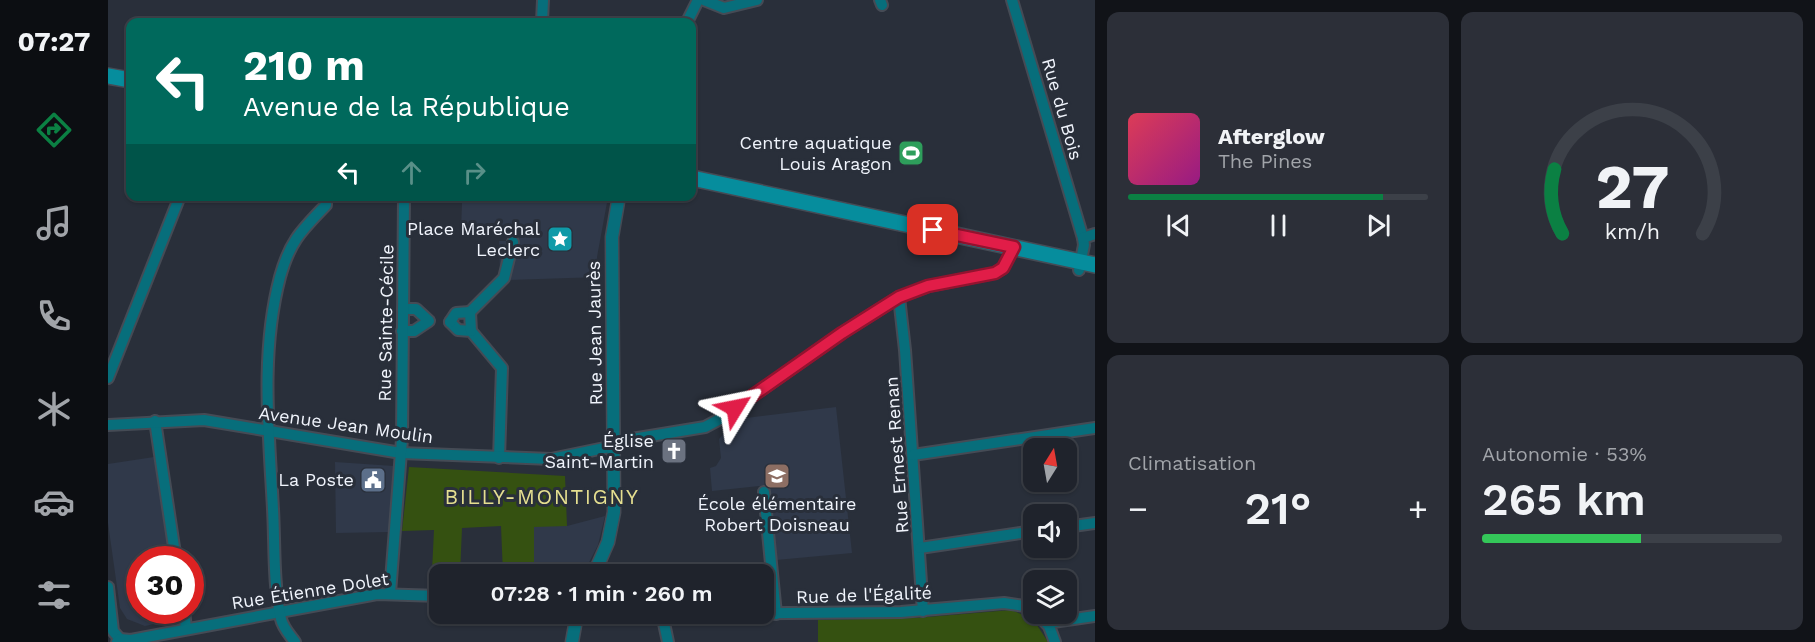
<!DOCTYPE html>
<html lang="fr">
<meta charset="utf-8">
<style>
body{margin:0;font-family:"Work Sans",sans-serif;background:#2c2f38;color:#f1f3f6;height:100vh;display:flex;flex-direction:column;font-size:22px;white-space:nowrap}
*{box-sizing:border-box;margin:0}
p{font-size:20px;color:#a1a4a9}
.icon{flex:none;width:33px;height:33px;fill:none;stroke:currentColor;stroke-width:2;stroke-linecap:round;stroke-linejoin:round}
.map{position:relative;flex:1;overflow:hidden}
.drawer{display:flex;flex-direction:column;gap:12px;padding:12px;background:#111318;width:720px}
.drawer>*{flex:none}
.hud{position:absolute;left:18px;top:18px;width:570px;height:183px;border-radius:12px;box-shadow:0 2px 4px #0004,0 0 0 2px #3c4048;background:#00695c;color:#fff;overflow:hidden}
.needle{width:39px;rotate:11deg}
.tools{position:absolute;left:915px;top:438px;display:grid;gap:12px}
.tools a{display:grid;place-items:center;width:54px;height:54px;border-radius:12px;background:#1f232c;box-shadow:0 2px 4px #0004,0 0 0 2px #3c4048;font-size:30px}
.speed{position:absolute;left:18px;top:546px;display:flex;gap:12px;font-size:30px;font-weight:700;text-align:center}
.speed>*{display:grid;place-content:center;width:78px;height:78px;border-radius:50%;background:#1f232c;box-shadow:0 2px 4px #0004,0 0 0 2px #3c4048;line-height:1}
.speed .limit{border:9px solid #d22;background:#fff;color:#111}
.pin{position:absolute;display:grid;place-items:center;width:51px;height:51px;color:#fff;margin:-26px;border-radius:12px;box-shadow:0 3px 9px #0006}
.me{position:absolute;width:66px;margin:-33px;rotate:55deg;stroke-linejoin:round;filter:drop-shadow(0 0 4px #0008)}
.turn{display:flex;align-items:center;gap:21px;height:126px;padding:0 18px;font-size:27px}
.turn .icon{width:78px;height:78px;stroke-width:2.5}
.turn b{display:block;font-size:42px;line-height:51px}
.lanes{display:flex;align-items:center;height:57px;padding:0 18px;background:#0003;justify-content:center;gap:30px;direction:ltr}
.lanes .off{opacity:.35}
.big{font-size:45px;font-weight:600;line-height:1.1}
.drawer .widget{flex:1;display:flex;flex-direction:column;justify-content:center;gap:9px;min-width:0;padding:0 21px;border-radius:12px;background:#2c2f38}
.drawer .dial{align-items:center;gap:0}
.dial svg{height:156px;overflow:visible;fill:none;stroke:#3c4048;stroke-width:7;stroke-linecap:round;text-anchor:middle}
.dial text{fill:#f1f3f6;stroke:none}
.song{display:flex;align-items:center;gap:18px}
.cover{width:72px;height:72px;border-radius:9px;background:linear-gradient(135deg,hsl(350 70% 55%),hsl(310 70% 35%))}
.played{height:6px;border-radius:3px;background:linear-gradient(90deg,#0b8043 85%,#3c4048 85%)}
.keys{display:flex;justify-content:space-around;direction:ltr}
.heat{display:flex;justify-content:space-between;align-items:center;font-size:33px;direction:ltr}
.charge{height:9px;border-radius:4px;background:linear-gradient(90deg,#34c759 53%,#3c4048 0)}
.drawer .tiles{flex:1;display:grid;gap:12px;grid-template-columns:repeat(2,1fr)}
.trip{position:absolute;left:321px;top:564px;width:345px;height:60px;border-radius:12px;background:#1f232c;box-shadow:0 2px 4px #0004,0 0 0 2px #3c4048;font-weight:600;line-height:60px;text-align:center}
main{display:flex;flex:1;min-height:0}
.tabs{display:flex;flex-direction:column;width:108px;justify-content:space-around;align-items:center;background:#0c0e12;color:#a1a4a9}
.tabs .icon{width:42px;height:42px}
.tabs .selected{color:#0b8043}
.tabs b{font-size:27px;color:#f1f3f6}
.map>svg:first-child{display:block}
.built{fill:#30394a}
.green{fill:#355111}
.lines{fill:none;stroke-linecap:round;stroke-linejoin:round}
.minor-casing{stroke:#454b55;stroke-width:14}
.tertiary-casing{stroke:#454b55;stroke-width:15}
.secondary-casing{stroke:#454b55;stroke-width:18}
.minor{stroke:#076e7b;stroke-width:10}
.tertiary{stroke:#076e7b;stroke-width:12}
.secondary{stroke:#068d9d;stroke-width:15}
.route-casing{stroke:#92132f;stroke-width:15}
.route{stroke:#e11d48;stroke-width:10}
.labels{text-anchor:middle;stroke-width:6;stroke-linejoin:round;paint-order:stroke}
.street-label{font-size:18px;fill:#f0f4fc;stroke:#292f3a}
.poi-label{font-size:18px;fill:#f0f4fc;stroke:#292f3a;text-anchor:end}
.quarter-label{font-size:21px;letter-spacing:1.5px;fill:#e5df90;stroke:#292f3a}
</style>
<main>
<nav class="tabs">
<b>07:27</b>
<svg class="icon selected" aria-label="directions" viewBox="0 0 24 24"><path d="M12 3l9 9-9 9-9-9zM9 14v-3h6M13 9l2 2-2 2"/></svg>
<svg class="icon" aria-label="music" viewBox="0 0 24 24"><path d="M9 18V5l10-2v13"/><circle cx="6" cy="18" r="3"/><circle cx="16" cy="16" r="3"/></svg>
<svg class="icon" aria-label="phone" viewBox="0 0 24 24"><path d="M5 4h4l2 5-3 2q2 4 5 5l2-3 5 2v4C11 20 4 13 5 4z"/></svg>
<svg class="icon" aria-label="climate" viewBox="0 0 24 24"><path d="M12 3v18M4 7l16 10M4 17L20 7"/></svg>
<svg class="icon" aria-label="car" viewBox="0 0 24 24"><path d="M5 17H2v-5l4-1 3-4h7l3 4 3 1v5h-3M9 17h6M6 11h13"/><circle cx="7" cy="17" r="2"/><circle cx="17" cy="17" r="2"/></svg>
<svg class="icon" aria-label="filters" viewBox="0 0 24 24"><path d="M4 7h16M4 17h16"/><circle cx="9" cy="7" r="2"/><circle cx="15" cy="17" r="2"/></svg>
</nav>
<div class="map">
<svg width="987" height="642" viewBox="0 0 987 642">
<rect width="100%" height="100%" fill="#292f3a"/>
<g class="built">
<polygon points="307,196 500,197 489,257 492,277 399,280 392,272 391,241 401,241 401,231 353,230 354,203 307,202"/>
<polygon points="728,407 744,553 668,560 660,485 604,491 602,468 608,466 613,458 611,439 630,419"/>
<polygon points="46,457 62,559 32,560 32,610 64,611 55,622 37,626 19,619 12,608 0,523 0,464"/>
<polygon points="227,462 286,466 281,532 228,533"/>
<polygon points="497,516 490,545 475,574 426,573 426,526 459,526"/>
</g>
<g class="green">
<polygon points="301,467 457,476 459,526 426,527 426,574 395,574 393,526 354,528 352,574 332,574 331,591 323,591 326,530 294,531"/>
<polygon points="903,610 925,619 940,642 710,642 710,620 808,618"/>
</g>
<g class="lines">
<g class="minor-casing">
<g id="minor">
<polyline points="596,0 616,8 649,0"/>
<polyline points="772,0 774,5"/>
<polyline points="904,0 975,238 976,245 971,270"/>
<polyline points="434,22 435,0"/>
<polyline points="579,22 590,0"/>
<polyline points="975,238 987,234"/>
<polyline points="791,297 797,350 815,611"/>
<polyline points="362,312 396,278 405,242"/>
<polyline points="342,322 350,330 363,331 394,368 391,458"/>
<polyline points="342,322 348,313 362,312 363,331"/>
<polyline points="294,331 306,331 321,321 308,309 295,309"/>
<polyline points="0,378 72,196"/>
<polyline points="47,421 68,560"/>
<polyline points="0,425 96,420 293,453 443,459 506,446 524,439 597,427 612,419 734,333 791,297 821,286 887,273 895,268 906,247"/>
<polyline points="805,455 987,428"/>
<polyline points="656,492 668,614"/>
<polyline points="958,527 987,523"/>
<polyline points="812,548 926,531"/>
<polyline points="0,587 5,631 12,639"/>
<polyline points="282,593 294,439 296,196"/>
<polyline points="76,610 78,629"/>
<polyline points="550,614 793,612 896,603 917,606 926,611"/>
<polyline points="554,614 560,642"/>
<polyline points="929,614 941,626 947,642"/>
<polyline points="941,626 945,622 987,616"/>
<polyline points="9,642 12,639 23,640 60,633 269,594 332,596"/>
<path d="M187,642c-5,-7 -12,-14 -14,-23 -8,-35 -6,-74 -8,-110 -4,-76 -13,-156 7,-232 10,-36 21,-46 46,-72v-9"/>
</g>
</g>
<g class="tertiary-casing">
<g id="tertiary">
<polyline points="486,574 500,542 506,512 504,237 511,196"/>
<polyline points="464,642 469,614"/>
</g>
</g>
<g class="secondary-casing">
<g id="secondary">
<polyline points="0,76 22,80"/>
<polyline points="584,178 987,265"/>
</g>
</g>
<use href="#minor" class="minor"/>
<use href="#tertiary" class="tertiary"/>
<use href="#secondary" class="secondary"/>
</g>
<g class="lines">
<g class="route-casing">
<polyline id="route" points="627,408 734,333 791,297 820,286 887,273 895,268 906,247 825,230"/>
</g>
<use href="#route" class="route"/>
</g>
<defs>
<g id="stadium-square" transform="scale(1.35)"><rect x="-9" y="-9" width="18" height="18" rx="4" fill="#2e9e5b" stroke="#292f3a"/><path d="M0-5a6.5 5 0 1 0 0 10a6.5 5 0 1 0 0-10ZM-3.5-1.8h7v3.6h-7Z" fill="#fff"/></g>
<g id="sight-square" transform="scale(1.35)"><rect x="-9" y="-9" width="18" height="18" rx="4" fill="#0f9aa8" stroke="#292f3a"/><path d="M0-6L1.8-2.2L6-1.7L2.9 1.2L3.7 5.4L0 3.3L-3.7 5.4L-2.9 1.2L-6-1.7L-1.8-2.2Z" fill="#fff"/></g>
<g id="church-square" transform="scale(1.35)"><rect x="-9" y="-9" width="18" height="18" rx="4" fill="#6b7280" stroke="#292f3a"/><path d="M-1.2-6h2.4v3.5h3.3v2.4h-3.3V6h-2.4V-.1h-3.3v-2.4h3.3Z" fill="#fff"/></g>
<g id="school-square" transform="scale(1.35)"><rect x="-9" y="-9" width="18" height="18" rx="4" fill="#8d6e63" stroke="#292f3a"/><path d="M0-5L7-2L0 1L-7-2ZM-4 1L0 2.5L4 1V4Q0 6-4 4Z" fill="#fff"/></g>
<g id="civic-square" transform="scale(1.35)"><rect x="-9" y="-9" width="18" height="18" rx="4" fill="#5c6f8a" stroke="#292f3a"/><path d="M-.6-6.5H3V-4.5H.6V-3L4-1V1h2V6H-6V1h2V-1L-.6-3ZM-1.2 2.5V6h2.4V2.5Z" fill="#fff"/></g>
</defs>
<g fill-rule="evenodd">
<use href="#stadium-square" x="803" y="153"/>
<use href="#sight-square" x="452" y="239"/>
<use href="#church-square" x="566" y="451"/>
<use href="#school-square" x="669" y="476"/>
<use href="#civic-square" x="265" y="480"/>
</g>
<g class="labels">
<g class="street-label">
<text transform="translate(954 109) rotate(74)" y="6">Rue du Bois</text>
<text transform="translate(278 323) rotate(-89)" y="6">Rue Sainte-Cécile</text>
<text transform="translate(487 333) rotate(-91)" y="6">Rue Jean Jaurès</text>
<text transform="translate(238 425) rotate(8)" y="6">Avenue Jean Moulin</text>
<text transform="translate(789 455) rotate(-94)" y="6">Rue Ernest Renan</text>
<text transform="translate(202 591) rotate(-9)" y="6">Rue Étienne Dolet</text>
<text transform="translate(756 595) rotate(-2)" y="6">Rue de l'Égalité</text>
</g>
<g class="poi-label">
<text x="784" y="149">Centre aquatique<tspan x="784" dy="21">Louis Aragon</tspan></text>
<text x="432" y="235">Place Maréchal<tspan x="432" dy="21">Leclerc</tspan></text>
<text x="546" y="447">Église<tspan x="546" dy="21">Saint-Martin</tspan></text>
<text x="246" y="486">La Poste</text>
<text x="669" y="510" text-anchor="middle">École élémentaire<tspan x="669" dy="21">Robert Doisneau</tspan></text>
</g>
<g class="quarter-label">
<text x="434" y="504">BILLY-MONTIGNY</text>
</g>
</g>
</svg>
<div class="tools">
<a><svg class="needle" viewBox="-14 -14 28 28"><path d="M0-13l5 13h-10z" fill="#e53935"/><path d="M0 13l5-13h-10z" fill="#a1a4a9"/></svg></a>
<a><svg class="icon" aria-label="sound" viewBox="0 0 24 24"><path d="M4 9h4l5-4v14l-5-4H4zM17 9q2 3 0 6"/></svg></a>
<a><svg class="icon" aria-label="layers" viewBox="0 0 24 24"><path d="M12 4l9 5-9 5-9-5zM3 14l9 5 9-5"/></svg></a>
</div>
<div class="speed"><div class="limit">30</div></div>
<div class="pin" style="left:825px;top:230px;background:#d93025"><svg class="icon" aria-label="arrive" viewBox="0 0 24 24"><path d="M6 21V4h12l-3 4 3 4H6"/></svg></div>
<svg class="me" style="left:627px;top:408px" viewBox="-20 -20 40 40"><path d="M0-17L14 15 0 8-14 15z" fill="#e11d48" stroke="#fff" stroke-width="4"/></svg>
<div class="trip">07:28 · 1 min · 260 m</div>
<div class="hud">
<div class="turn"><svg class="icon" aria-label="left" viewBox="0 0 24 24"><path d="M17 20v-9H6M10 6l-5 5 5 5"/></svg><div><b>210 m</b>Avenue de la République</div></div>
<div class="lanes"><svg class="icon" aria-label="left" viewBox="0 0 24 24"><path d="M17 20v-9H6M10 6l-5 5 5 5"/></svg><svg class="icon off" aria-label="ahead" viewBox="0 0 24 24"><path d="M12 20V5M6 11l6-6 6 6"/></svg><svg class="icon off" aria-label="right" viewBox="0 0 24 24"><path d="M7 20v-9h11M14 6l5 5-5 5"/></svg></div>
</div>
</div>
<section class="drawer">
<div class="tiles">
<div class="widget">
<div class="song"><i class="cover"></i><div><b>Afterglow</b><p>The Pines</p></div></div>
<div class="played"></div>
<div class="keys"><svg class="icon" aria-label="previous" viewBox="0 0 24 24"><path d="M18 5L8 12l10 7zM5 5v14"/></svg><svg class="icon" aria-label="pause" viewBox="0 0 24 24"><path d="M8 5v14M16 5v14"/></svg><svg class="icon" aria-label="next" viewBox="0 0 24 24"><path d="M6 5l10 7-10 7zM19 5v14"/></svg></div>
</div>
<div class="widget dial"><svg viewBox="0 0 100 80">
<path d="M14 69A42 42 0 1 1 86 69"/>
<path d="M14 69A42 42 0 0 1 10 36" stroke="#0b8043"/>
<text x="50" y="56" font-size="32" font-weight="700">27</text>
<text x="50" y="72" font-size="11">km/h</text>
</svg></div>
<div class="widget"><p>Climatisation</p>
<div class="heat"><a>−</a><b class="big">21°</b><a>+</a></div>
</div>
<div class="widget"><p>Autonomie · 53%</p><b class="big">265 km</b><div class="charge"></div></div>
</div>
</section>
</main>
